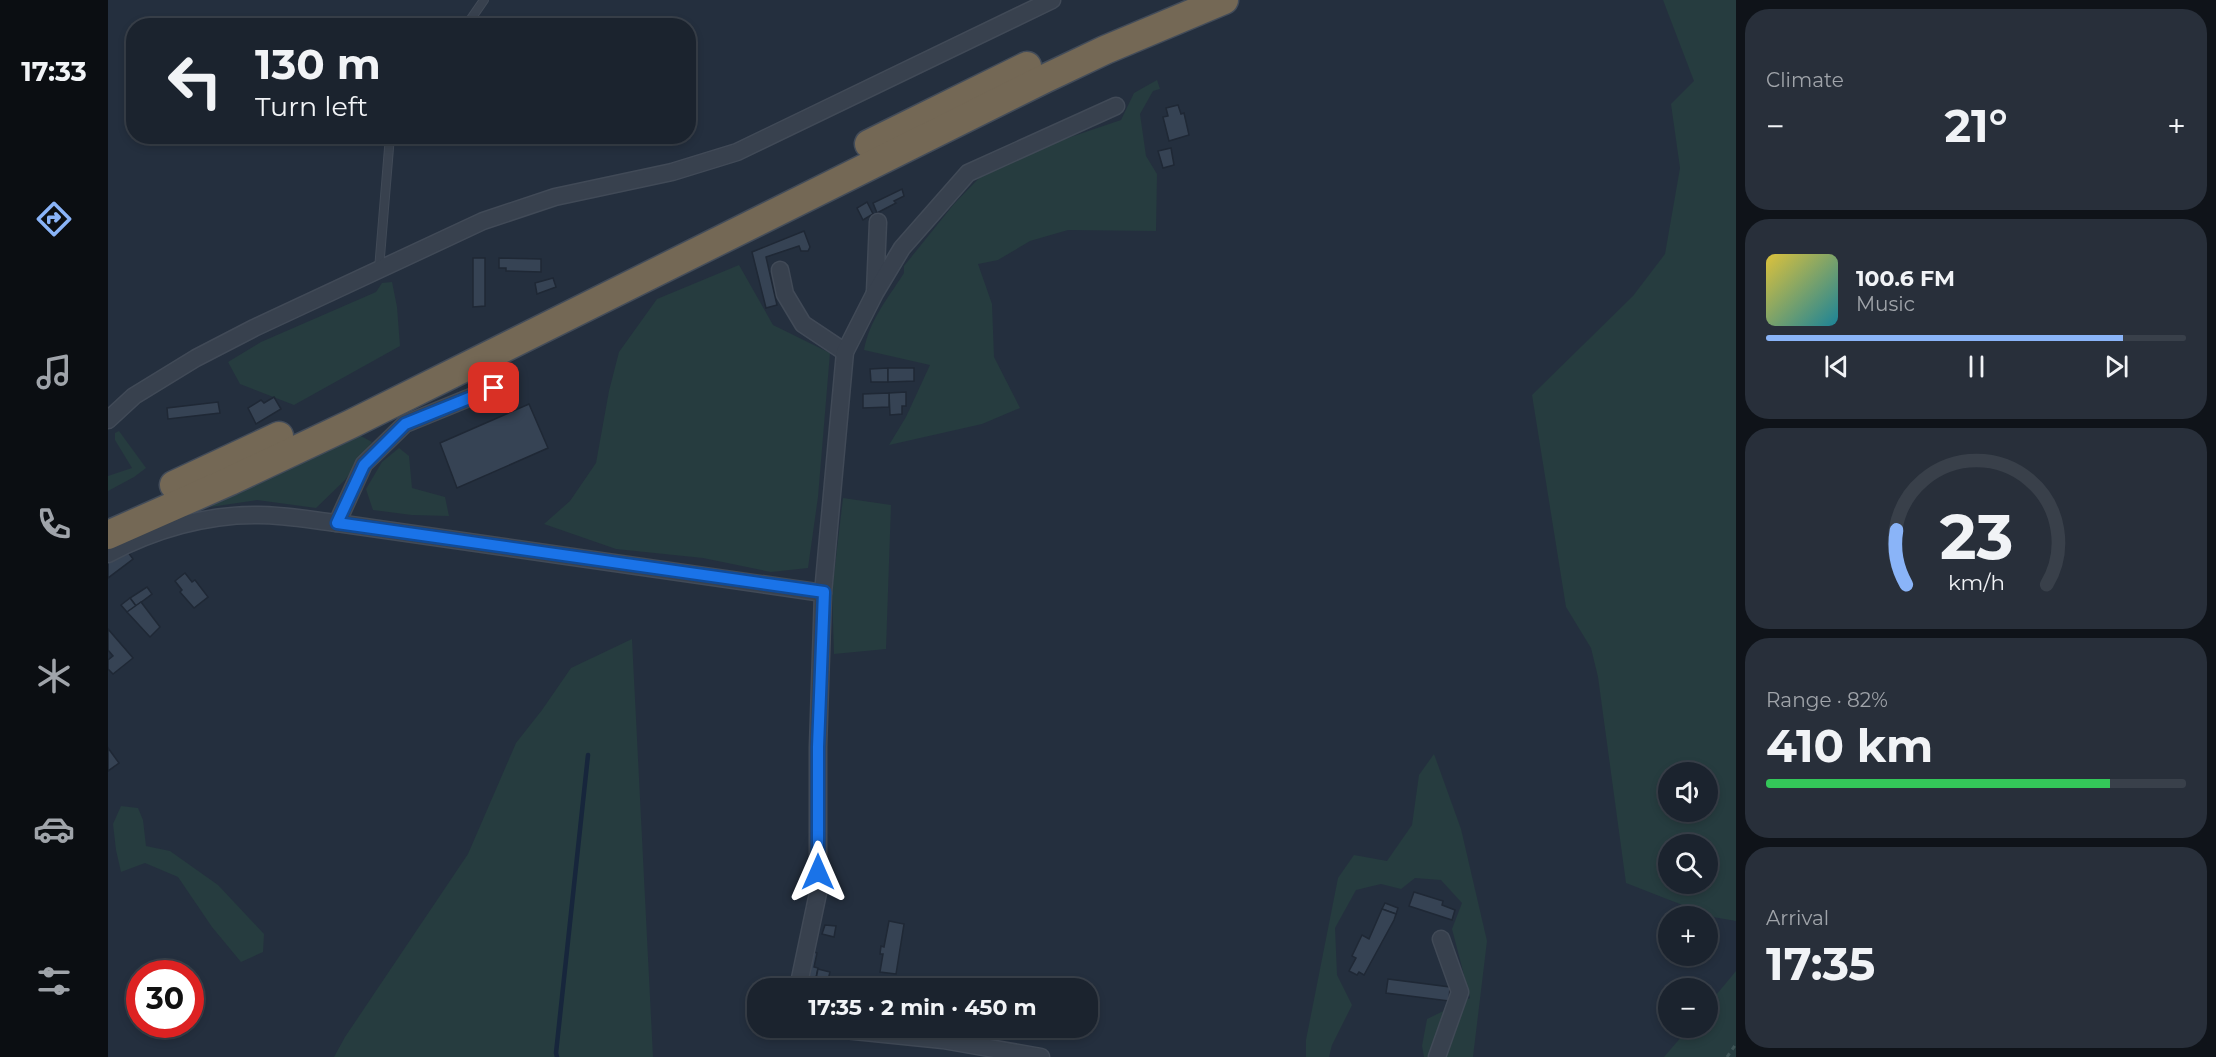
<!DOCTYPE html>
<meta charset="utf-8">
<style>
body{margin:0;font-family:Montserrat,sans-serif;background:#282f3a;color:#f1f3f6;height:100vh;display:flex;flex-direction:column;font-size:22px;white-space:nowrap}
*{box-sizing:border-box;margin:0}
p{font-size:20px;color:#a0a4aa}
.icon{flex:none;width:33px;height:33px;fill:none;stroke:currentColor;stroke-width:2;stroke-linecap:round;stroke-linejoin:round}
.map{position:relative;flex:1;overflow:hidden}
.sheet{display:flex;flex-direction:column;gap:9px;padding:9px;background:#0f1319;width:480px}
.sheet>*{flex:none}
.hud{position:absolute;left:18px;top:18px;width:570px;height:126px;border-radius:24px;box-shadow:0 3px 9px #0003,0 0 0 2px #39404a;background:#1b232e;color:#f1f3f6;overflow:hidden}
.tools{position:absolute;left:1550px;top:762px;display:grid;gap:12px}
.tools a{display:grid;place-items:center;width:60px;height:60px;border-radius:50%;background:#1b232e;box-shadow:0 3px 9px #0003,0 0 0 2px #39404a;font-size:30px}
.speed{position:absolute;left:18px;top:960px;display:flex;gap:12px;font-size:30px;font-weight:700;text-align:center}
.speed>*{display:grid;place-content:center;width:78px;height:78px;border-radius:50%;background:#1b232e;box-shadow:0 3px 9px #0003,0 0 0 2px #39404a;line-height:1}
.speed .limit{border:9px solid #d22;background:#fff;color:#111}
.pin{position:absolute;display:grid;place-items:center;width:51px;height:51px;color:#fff;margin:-26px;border-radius:12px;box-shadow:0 3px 9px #0006}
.me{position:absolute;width:66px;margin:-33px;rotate:0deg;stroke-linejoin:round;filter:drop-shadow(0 0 4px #0008)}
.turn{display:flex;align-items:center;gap:21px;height:126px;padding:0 30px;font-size:27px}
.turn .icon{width:78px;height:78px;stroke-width:2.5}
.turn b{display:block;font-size:42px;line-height:51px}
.big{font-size:45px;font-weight:700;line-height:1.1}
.sheet .widget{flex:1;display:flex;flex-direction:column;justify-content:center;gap:9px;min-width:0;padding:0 21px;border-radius:24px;background:#282f3a}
.sheet .dial{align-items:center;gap:0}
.dial svg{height:156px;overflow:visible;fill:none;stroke:#39404a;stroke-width:7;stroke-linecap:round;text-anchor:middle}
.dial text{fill:#f1f3f6;stroke:none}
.song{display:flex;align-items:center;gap:18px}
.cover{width:72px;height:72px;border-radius:9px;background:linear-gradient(135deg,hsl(50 70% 55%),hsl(190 70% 35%))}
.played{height:6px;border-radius:3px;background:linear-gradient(90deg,#8ab4f8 85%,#39404a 85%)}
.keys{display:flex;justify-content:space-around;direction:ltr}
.heat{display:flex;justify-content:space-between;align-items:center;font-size:33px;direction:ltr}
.charge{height:9px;border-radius:4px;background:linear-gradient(90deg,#34c759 82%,#39404a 0)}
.trip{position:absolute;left:639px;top:978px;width:351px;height:60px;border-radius:24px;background:#1b232e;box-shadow:0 3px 9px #0003,0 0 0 2px #39404a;font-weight:700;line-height:60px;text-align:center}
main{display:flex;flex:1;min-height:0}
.menu{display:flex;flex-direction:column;width:108px;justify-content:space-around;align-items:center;background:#0b0e12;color:#a0a4aa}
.menu .icon{width:42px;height:42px}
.menu .on{color:#8ab4f8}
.menu b{font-size:27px;color:#f1f3f6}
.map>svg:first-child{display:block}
.green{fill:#263c3f;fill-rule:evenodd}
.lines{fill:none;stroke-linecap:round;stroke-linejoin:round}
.stream{stroke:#17263c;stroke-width:4.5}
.building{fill:#364354;stroke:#1f2835;stroke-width:1.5}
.lane-casing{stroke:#414a57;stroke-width:10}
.street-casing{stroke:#414a57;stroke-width:19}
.highway-casing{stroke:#434c59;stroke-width:31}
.path{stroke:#3f5557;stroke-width:3;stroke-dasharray:4.5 4.5;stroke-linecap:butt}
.lane{stroke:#38414e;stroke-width:8}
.street{stroke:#38414e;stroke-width:16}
.highway{stroke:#746855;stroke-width:28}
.route-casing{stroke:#114b97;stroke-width:15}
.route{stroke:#1a73e8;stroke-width:10}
</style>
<main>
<nav class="menu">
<b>17:33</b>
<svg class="icon on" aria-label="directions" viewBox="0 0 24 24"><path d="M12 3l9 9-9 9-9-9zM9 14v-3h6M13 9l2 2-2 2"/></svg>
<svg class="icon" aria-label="music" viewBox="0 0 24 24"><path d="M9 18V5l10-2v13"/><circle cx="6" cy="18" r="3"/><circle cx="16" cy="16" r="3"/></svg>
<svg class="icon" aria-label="phone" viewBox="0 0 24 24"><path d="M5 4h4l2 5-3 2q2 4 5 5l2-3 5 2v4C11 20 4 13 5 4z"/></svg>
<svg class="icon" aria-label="climate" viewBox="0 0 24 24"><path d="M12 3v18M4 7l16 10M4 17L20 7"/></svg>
<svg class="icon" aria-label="car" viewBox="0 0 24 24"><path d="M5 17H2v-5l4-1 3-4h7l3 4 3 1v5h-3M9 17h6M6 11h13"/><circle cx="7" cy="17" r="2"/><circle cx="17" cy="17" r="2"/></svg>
<svg class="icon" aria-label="filters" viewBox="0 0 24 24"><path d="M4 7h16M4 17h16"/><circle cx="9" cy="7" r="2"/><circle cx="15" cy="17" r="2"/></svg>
</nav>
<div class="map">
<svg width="1628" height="1057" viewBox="0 0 1628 1057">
<rect width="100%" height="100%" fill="#242f3e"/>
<g class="green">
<path d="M1555,0h73v921l-23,-4 -87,-34 -28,-206 -7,-29 -25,-41 -34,-212 101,-99 32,-42 15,-86 -9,-64 23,-23zM1560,772h39v40h-39zM1560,844h39v40h-39z"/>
<path d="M1049,80l3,9 -7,2 -13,23 6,42 11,18 -1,57 -88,-1 -38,11 -32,19 -20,4 14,40 2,53 26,51 -38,16 -93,21 17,-28 24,-52 -66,-15c5,-29 24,-52 40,-77v-7l50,-62 28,-29 65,-30 74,-25 13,-27z"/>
<polygon points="631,265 665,325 722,353 710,497 700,568 663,572 595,558 508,549 436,524 462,501 488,463 501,391 511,352 549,299"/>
<polygon points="284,282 289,307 292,346 186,405 132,384 120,362 153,342 268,292 274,283"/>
<polygon points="11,431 38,468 26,477 0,491 0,476 24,468 7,440 7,433"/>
<polygon points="251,435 264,442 237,480 208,508 149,500 102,507 126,493 176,472"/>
<polygon points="291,448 301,456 304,488 337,497 341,516 304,515 265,510 258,489 274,462"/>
<polygon points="735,498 783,505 778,649 726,654 724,591"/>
<polygon points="524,639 545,1057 226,1057 237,1037 360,854 408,743 434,710 463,668"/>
<polygon points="1326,754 1353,829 1379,941 1365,1057 1316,1057 1314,1046 1319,1019 1362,998 1344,929 1354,903 1333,880 1307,878 1293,889 1273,884 1248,890 1227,928 1229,975 1244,1005 1224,1045 1221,1057 1198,1057 1198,1040 1230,878 1246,855 1279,861 1304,825 1311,775"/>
<polygon points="13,806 30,808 35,820 38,846 62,851 110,885 156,934 155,952 133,962 104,927 70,877 37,863 13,872 8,850 5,824"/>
<polygon points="1628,971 1628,1057 1556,1057 1581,1028 1599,1028 1599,1006"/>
</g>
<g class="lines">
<polyline class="stream" points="449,1057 448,1053 480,755"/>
</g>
<g class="building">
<polygon points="1070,105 1073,114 1076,113 1081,135 1061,141 1055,117 1060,116 1058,108"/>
<polygon points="1063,148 1066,165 1055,168 1050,151"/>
<polygon points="794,189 796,196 786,201 788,203 769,213 765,203"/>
<polygon points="759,202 765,214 755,220 749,208"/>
<polygon points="696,231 702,247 700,251 693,251 691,246 658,257 669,305 658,308 644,252"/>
<polygon points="365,258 377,258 377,306 365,307"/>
<polygon points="391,258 433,259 433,272 398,271 398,268 391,268"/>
<polygon points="445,278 448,287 429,294 427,283"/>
<polygon points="780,368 780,382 763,382 762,369"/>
<polygon points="780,368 806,368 806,381 780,382"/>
<polygon points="798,392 798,406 794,406 794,414 782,415 781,393"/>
<polygon points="781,393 781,407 755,408 755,394"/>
<polygon points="166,397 173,409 148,424 140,408 153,400 156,403"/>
<polygon points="110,402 112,413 60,419 59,408"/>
<polygon points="421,404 440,448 349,488 332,443"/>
<polygon points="17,548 25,559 0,578 0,559"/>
<polygon points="77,573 84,582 87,580 100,597 86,608 72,592 74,590 67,581"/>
<polygon points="39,587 44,594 28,606 22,598"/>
<polygon points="22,598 28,606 19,612 13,605"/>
<polygon points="33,602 52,627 42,637 19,612"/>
<polygon points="0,629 25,658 5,674 0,669 0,660 5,656 0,650"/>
<polygon points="0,748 11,763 0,771"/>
<polygon points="1306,892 1335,901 1334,905 1347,910 1344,920 1301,906"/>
<polygon points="1277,903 1290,908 1288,914 1274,909"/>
<polygon points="1274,909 1288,914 1286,920 1256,975 1251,972 1249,975 1241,971 1248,958 1244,956 1254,935 1261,939"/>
<polygon points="781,921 796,924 788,974 772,972 775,954 772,954 773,946 776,947"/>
<polygon points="717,925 728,926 726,937 714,934"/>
<polygon points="703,951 709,953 706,967 710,968 706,988 693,988"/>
<polygon points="710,969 722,972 718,988 706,988"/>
<polygon points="1280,979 1342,987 1341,1001 1278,993"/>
</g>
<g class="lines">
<g class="lane-casing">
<g id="lane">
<polyline points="358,26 376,0"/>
<polyline points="271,269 282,136"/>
</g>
</g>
<g class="street-casing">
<g id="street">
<polyline points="672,270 677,294 695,324 737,352"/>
<polyline points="767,292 770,222"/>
<polyline points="0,420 26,396 88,358 146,328 375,221 447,197 564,172 629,152 944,0"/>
<polyline points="229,523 256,464 297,424 385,388"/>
<path d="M0,554c45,-24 99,-40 151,-39 26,0 52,5 78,8l486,70"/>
<polyline points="690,988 710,893 710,747 715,593 737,352 767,293 794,248 860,173 1008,106"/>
<polyline points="717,1028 835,1040 933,1057"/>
<polyline points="1329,1057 1352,992 1333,939"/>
</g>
</g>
<g class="highway-casing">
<g id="highway">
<polyline points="761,144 919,66"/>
<polyline points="66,485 171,436"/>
<polyline points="0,535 122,481 243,424 936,79 997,50 1116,0"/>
</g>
</g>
<polyline class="path" points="1619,1057 1628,1044"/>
<use href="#lane" class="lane"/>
<use href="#street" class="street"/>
<use href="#highway" class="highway"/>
</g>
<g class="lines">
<g class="route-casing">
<polyline id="route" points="386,388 297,424 256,465 229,523 716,592 710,747 710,872"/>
</g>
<use href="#route" class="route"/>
</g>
</svg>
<div class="tools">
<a><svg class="icon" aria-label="sound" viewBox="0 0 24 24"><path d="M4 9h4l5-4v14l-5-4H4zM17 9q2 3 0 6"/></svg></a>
<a><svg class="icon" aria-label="search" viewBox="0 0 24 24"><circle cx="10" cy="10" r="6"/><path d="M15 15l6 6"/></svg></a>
<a>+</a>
<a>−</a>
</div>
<div class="speed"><div class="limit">30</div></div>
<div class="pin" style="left:386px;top:388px;background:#d93025"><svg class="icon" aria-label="arrive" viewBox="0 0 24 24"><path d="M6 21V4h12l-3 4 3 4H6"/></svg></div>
<svg class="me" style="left:710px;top:872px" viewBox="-20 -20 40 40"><path d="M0-17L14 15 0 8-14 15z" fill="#1a73e8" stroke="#fff" stroke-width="4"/></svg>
<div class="trip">17:35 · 2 min · 450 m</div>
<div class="hud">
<div class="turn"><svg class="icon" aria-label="left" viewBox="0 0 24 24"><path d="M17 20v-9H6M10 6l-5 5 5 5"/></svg><div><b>130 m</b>Turn left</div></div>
</div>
</div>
<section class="sheet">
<div class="widget"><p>Climate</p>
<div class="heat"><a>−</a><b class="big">21°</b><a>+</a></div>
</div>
<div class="widget">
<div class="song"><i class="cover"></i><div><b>100.6 FM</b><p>Music</p></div></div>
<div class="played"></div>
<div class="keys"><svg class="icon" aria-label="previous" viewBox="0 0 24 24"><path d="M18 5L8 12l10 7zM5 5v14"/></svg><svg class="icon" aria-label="pause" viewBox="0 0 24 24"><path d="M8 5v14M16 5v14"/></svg><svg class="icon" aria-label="next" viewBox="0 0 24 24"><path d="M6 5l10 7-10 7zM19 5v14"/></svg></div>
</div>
<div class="widget dial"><svg viewBox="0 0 100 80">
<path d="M14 69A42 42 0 1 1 86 69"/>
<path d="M14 69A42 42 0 0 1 9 41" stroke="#8ab4f8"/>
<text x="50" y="56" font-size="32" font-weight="700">23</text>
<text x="50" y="72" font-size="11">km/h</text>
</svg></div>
<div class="widget"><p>Range · 82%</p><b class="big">410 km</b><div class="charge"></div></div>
<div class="widget"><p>Arrival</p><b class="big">17:35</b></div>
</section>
</main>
